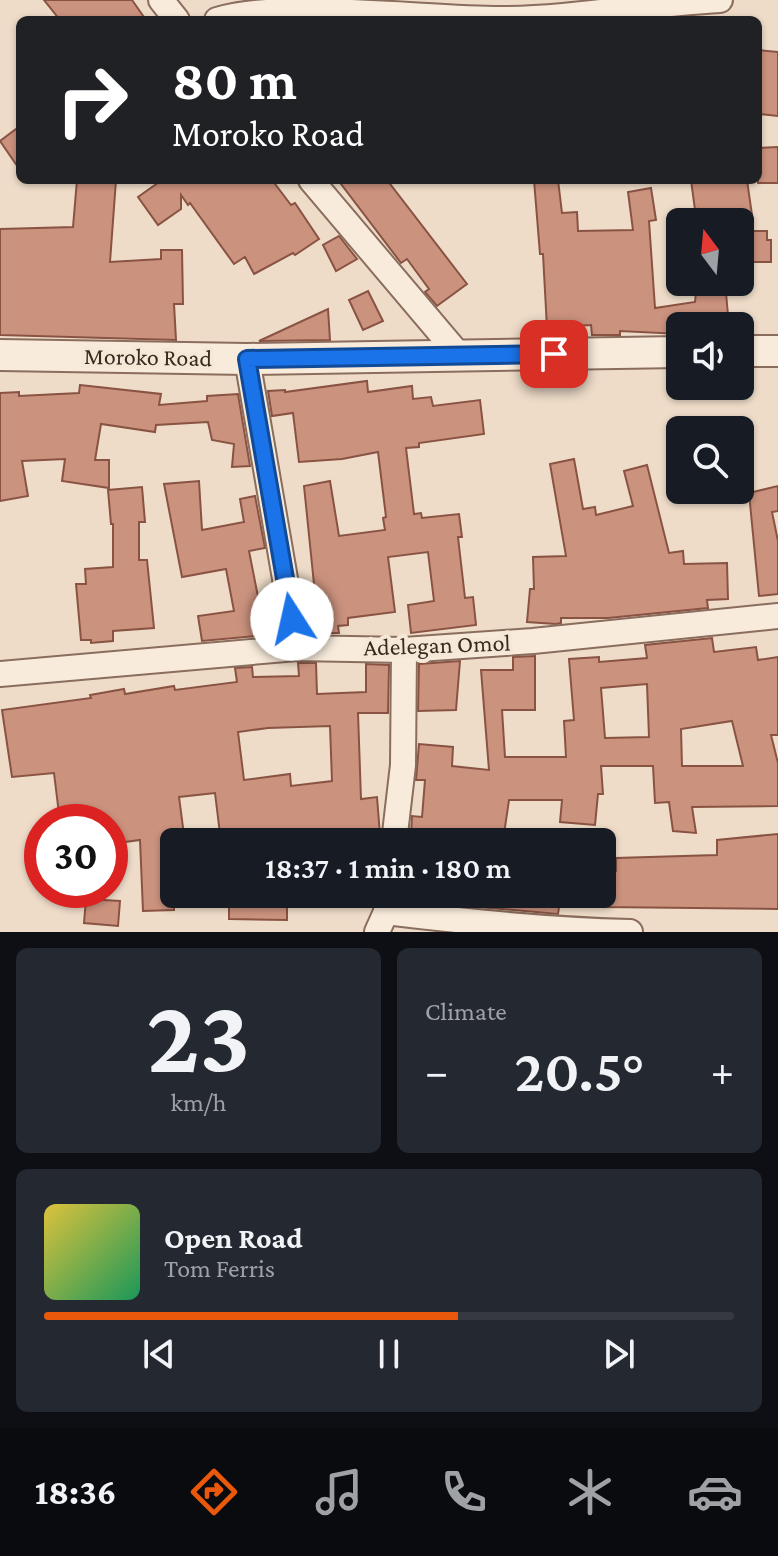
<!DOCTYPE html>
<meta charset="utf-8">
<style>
body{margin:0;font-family:"Crimson Pro",serif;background:#242831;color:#f1f3f6;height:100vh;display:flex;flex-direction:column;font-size:30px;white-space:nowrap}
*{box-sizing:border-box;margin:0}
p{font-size:26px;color:#9ea1a6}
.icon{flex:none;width:44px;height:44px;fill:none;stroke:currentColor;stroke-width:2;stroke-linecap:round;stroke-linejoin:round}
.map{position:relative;height:932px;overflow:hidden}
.panel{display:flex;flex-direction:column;gap:16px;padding:16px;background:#0d0f14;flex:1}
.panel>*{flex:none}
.guide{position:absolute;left:16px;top:16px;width:746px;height:168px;border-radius:12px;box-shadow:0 2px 6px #0004;background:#202124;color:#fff;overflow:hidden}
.needle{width:52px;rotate:344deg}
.fabs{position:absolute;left:666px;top:208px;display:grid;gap:16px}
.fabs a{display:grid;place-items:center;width:88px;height:88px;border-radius:12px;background:#171b24;box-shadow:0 2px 6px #0004;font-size:40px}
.speed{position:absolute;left:24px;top:804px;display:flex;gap:16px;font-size:40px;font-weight:700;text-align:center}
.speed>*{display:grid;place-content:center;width:104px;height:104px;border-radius:50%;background:#171b24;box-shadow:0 2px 6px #0004;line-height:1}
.speed .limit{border:12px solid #d22;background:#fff;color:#111}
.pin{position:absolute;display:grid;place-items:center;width:68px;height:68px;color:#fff;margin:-34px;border-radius:16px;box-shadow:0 4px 12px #0006}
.me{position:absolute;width:88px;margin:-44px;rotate:350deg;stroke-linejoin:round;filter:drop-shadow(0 0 6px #0008)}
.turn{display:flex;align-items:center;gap:28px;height:168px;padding:0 24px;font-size:36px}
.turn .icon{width:104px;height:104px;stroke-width:2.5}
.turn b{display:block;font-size:56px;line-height:68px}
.big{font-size:60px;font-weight:600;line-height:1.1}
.panel .widget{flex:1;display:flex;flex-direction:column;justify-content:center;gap:12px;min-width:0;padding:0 28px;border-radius:12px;background:#242831}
.panel .dial{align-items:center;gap:0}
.dial b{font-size:104px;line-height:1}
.song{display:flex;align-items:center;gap:24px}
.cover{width:96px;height:96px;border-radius:12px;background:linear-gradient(135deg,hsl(50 70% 55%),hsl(150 70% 35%))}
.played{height:8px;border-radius:4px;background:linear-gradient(90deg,#ea580c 60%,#363941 60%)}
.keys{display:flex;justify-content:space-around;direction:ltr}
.heat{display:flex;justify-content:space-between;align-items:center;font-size:44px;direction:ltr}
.panel .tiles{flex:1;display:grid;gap:16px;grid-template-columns:1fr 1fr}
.widget:last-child{grid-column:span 2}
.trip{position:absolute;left:160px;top:828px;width:456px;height:80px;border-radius:12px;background:#171b24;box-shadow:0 2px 6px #0004;font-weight:600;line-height:80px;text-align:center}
.tabs{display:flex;height:128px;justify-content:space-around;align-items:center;background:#090b0e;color:#9ea1a6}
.tabs .icon{width:56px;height:56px}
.tabs .selected{color:#ea580c}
.tabs b{font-size:36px;color:#f1f3f6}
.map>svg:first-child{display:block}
.building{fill:#cb927e;stroke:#895343;stroke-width:2;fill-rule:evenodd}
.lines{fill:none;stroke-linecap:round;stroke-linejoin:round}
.minor-casing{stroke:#8a6d5d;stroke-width:28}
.tertiary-casing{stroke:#8a6d5d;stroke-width:34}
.minor{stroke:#f8ebdb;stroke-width:24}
.tertiary{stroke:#f8ebdb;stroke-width:30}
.route-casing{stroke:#114b97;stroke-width:20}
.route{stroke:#1a73e8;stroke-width:14}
.labels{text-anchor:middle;stroke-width:8;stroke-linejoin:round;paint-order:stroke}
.street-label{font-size:24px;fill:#3a2920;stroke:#f5e8d7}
</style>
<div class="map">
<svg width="778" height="932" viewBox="0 0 778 932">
<rect width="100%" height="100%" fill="#eedcc8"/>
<g class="building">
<polygon points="44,0 132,0 146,20 60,20"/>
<polygon points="758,50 778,52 778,116 760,114"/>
<polygon points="20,126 20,170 0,141"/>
<polygon points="778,147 778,183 758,183 758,148"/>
<polygon points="77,180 116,180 110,262 161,259 161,250 182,250 183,304 174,304 176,340 0,335 0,229 73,227"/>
<polygon points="162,180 272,180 291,205 295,203 319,239 295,255 293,253 254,274 245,257 234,264 190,203 188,205 181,195 181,209 158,225 138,197"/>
<polygon points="338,180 387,180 467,284 437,306 425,292 429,289 407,259 401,263"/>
<polygon points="534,180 558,180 562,213 577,212 578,231 633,230 628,192 651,188 656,220 649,221 655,308 695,302 697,282 725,282 729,326 680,326 680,334 620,331 620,335 592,335 591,325 547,328 543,254 540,254"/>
<polygon points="691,180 747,180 753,222 698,222 698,209 695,210"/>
<polygon points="740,231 767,231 767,240 771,240 771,262 740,262"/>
<polygon points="339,236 357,259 336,271 323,245"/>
<polygon points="368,291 383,321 363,330 349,300"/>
<polygon points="328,309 330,340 259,341"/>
<polygon points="367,381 368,392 412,386 413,399 431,397 433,406 480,400 484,434 419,443 419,447 406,448 414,514 421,513 422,518 459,514 462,537 458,537 465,598 473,597 476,625 411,633 408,605 434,601 428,552 388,557 395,612 348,618 348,625 338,626 339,633 319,633 304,486 330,481 339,536 385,530 383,518 386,517 378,452 342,459 299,462 293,413 272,416 268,391 285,390 285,392"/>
<polygon points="80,385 161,394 159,405 207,401 207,396 238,394 250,466 232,467 234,444 212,440 208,422 156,425 155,432 101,424 95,460 109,460 109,488 62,481 65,459 22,461 28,496 0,501 0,393 19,392 19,396 79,393"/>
<polygon points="574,459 583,509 595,507 596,515 633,506 624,471 647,465 669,553 683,551 684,564 727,563 728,599 707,600 708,608 608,618 561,618 561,623 556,624 527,622 530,589 534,589 533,557 566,556 550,464"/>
<polygon points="199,481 202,530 244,522 240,499 255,496 265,548 249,551 260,607 274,605 279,634 202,641 198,616 234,611 226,569 182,577 164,484"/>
<polygon points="778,486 778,511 772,512 778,541 778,594 759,596 749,493"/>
<polygon points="142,487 145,522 139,522 139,560 147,560 154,628 113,631 113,641 91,643 91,640 81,640 76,584 86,584 85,569 113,567 113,524 111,524 108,490"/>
<path d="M712,638l2,14 42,-5 2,13 20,-3v78h-7l7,28v43l-86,1 4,26 -23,-2 -4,-29 -14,1 -2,-37h-52l2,28h-5l-3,31 -35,-3 2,-22h-53l-5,34 -19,-2 -1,10h-30v-2l-43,-4 1,-20 10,1 3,-37h-9l3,-36 34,3 -1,19 37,4 -8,-100h32v-13l22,-1v54h-33l3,47h61l-2,-36 10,-1 -5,-61 30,-2v5l48,-4 -2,-13zM647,684l2,53 -44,1 -4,-50zM732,721l11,45h-61l-1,-37z"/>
<polygon points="460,661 456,710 418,711 419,664"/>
<path d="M298,663h18l1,31 49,-2v-28l23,1 -1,48h-30l3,86 16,-2 3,38 -27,3v-5l-49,6 -2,-8 -81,11 -6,-49 -36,4 5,38 -10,1v74l-31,1 -3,-71 -30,4v-22h-50l-6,-49 -42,4 -10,-67 89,-12 -1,-3 34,-6 1,5 49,-8 1,4 62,-8 -2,-14 17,-1 1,10 46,-1zM330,726l2,55 -41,5 -1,-12 -46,6 -6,-48 30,-4z"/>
<polygon points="778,834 778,909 602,907 602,871 616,871 616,858 717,855 717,840"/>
<polygon points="229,894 287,894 287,920 229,919"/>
<polygon points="471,894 561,894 558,914 469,906"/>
<polygon points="86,899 120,901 118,926 84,923"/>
</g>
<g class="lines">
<g class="minor-casing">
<g id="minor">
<polyline points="161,0 177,20"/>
<path d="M217,20c61,-20 209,-1 283,-1 73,0 146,-15 220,-19"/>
<polyline points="311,180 459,355"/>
<polyline points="247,359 297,648"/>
<polyline points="0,674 297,648 404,650 533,641 778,616"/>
<polyline points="394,842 403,765 404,650"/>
<path d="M386,912c81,10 162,18 244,20"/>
<polyline points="377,932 386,912 388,894"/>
</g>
</g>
<g class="tertiary-casing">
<g id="tertiary">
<polyline points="740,351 778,351"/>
<polyline points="0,355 247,359 680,352"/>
</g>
</g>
<use href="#minor" class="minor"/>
<use href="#tertiary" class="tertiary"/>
</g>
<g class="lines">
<g class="route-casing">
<polyline id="route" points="292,619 247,359 554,354"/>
</g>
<use href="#route" class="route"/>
</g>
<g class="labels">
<g class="street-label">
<text transform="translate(148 357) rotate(1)" y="8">Moroko Road</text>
<text transform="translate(437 645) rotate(-2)" y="8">Adelegan Omol</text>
</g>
</g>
</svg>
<div class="fabs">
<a><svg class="needle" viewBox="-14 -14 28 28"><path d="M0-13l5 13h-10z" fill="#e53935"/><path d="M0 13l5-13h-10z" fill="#9ea1a6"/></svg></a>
<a><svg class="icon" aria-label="sound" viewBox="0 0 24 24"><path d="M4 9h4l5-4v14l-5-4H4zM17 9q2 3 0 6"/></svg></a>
<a><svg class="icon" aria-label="search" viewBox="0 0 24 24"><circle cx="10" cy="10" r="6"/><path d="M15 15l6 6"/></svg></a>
</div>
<div class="speed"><div class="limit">30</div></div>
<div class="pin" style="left:554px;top:354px;background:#d93025"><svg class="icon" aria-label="arrive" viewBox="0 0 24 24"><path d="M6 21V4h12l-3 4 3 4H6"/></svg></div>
<svg class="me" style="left:292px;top:619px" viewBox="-20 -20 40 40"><circle r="19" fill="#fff"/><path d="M0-13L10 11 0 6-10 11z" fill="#1a73e8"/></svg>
<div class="trip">18:37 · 1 min · 180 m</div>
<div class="guide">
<div class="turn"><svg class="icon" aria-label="right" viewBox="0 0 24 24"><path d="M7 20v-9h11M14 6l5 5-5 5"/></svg><div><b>80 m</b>Moroko Road</div></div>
</div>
</div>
<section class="panel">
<div class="tiles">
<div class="widget dial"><b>23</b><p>km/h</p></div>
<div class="widget"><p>Climate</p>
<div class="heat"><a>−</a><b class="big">20.5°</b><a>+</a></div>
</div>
<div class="widget">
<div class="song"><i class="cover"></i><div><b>Open Road</b><p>Tom Ferris</p></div></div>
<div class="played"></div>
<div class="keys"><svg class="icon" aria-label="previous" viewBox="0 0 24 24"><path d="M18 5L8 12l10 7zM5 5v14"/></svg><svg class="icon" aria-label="pause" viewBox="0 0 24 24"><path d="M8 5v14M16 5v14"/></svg><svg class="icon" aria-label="next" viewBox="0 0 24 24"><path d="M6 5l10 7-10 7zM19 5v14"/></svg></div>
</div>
</div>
</section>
<nav class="tabs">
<b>18:36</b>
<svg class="icon selected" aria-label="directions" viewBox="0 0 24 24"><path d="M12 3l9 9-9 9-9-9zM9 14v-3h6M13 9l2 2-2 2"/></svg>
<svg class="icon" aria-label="music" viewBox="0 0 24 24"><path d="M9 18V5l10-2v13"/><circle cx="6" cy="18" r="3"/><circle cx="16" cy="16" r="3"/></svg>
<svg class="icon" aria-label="phone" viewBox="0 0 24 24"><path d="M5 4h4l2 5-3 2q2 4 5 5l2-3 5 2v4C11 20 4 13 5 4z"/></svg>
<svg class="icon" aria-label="climate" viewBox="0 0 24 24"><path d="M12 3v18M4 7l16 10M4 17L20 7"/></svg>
<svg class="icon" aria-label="car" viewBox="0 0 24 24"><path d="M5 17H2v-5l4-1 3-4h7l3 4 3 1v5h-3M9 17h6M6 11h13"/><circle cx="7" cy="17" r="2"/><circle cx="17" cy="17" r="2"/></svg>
</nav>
